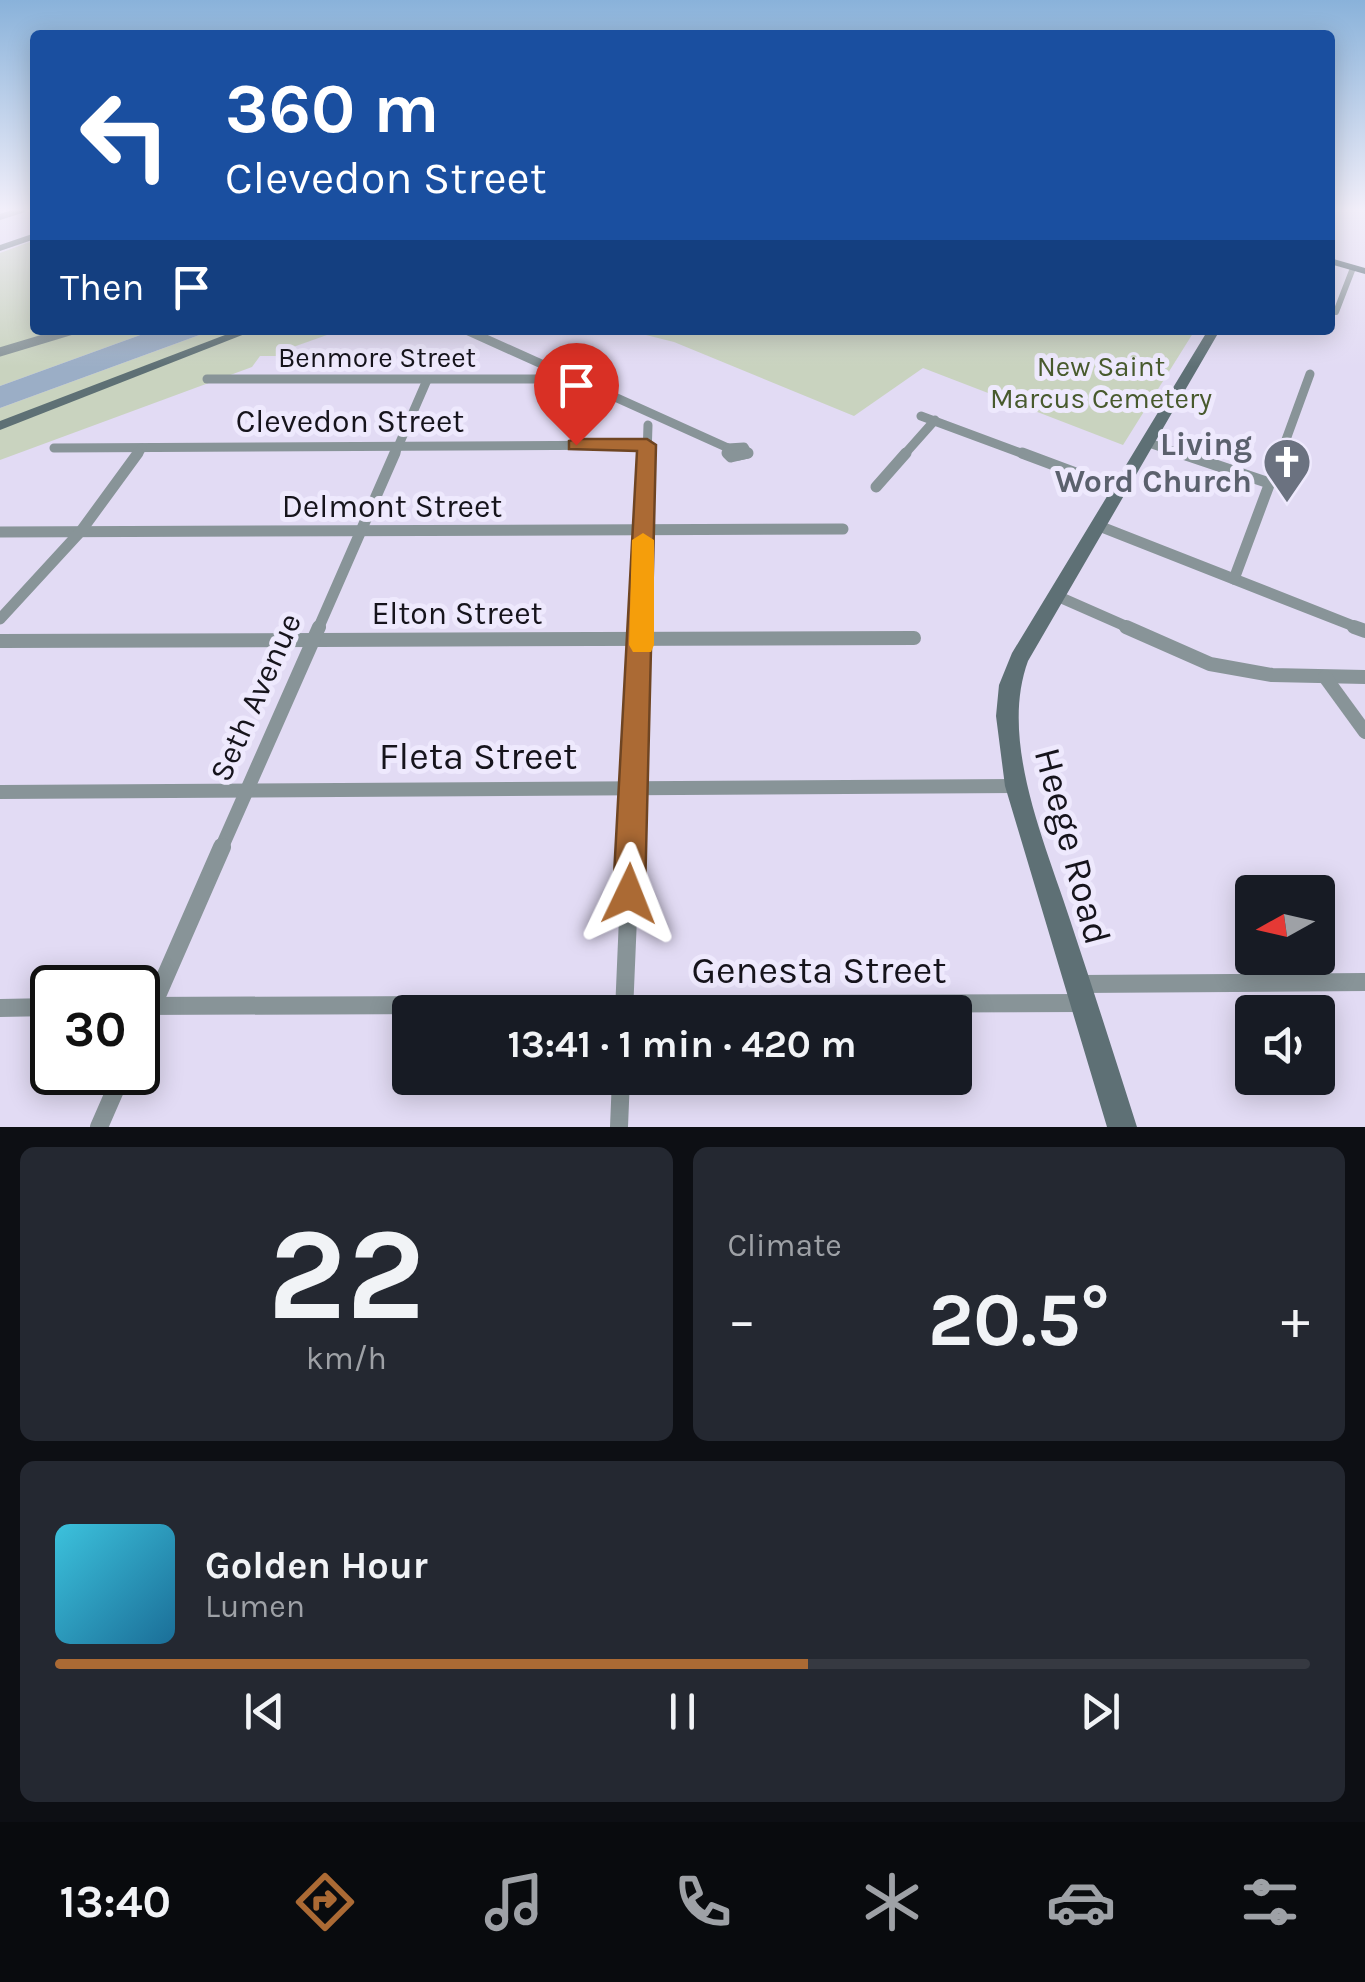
<!DOCTYPE html>
<meta charset="utf-8">
<style>
body{margin:0;font-family:Karla,sans-serif;background:#242831;color:#f1f3f6;height:100vh;display:flex;flex-direction:column;font-size:38px;white-space:nowrap}
*{box-sizing:border-box;margin:0}
p{font-size:32px;color:#9ea1a6}
.icon{flex:none;width:55px;height:55px;fill:none;stroke:currentColor;stroke-width:2;stroke-linecap:round;stroke-linejoin:round}
.map{position:relative;height:1127px;overflow:hidden}
.panel{display:flex;flex-direction:column;gap:20px;padding:20px;background:#0d0f14;flex:1}
.panel>*{flex:none}
.top-card{position:absolute;left:30px;top:30px;width:1305px;height:305px;border-radius:10px;box-shadow:0 5px 25px #0003;background:#1a4fa0;color:#fff;overflow:hidden}
.needle{width:65px;rotate:262deg}
.tools{position:absolute;left:1235px;top:875px;display:grid;gap:20px}
.tools a{display:grid;place-items:center;width:100px;height:100px;border-radius:10px;background:#171b24;box-shadow:0 5px 25px #0003;font-size:50px}
.speed{position:absolute;left:30px;top:965px;display:flex;gap:20px;font-size:50px;font-weight:700;text-align:center}
.speed>*{display:grid;place-content:center;width:130px;height:130px;border-radius:50%;background:#171b24;box-shadow:0 5px 25px #0003;line-height:1}
.speed .limit{border:5px solid #111;border-radius:15px;background:#fff;color:#111}
.pin{position:absolute;display:grid;place-items:center;width:85px;height:85px;color:#fff;margin:-102px -42px;border-radius:50% 50% 50% 0;rotate:-45deg;box-shadow:0 0 10px #0007}
.pin .icon{rotate:45deg}
.me{position:absolute;width:110px;margin:-55px;rotate:2deg;stroke-linejoin:round;filter:drop-shadow(0 0 8px #0008)}
.turn{display:flex;align-items:center;gap:35px;height:210px;padding:0 30px;font-size:45px}
.turn .icon{width:130px;height:130px;stroke-width:2.5}
.turn b{display:block;font-size:70px;line-height:85px}
.then{display:flex;align-items:center;height:95px;padding:0 30px;background:#0003;gap:20px;font-size:38px}
.big{font-size:75px;font-weight:700;line-height:1.1}
.panel .tile{flex:1;display:flex;flex-direction:column;justify-content:center;gap:15px;min-width:0;padding:0 35px;border-radius:15px;background:#242831}
.panel .dial{align-items:center;gap:0}
.dial b{font-size:130px;line-height:1}
.song{display:flex;align-items:center;gap:30px}
.cover{width:120px;height:120px;border-radius:15px;background:linear-gradient(135deg,hsl(190 70% 55%),hsl(200 70% 35%))}
.played{height:10px;border-radius:5px;background:linear-gradient(90deg,#ab6a34 60%,#363941 60%)}
.keys{display:flex;justify-content:space-around;direction:ltr}
.heat{display:flex;justify-content:space-between;align-items:center;font-size:55px;direction:ltr}
.panel .tiles{flex:1;display:grid;gap:20px;grid-template-columns:1fr 1fr}
.tile:last-child{grid-column:span 2}
.trip{position:absolute;left:392px;top:995px;width:580px;height:100px;border-radius:10px;background:#171b24;box-shadow:0 5px 25px #0003;font-weight:700;line-height:100px;text-align:center}
.menu{display:flex;height:160px;justify-content:space-around;align-items:center;background:#090b0e;color:#9ea1a6}
.menu .icon{width:70px;height:70px}
.menu .current{color:#ab6a34}
.menu b{font-size:45px;color:#f1f3f6}
.map>svg:first-child{display:block}
.green{fill:#c9d3bf}
.water{fill:#9baec6}
.lines{fill:none;stroke-linecap:round;stroke-linejoin:round}
.street-far4{stroke:#889498;stroke-width:6}
.street-far3{stroke:#889498;stroke-width:9}
.street-far2{stroke:#889498;stroke-width:11}
.street-far1{stroke:#889498;stroke-width:14}
.street{stroke:#889498;stroke-width:18}
.secondary{fill:#5e7075;fill-rule:evenodd}
.primary{fill:#41565d;fill-rule:evenodd}
.route{fill:#ab6a34;stroke:#6f4522;stroke-width:2.5}
.slow{fill:#f59e0b}
.labels{text-anchor:middle;stroke-width:10;stroke-linejoin:round;paint-order:stroke}
.far-street-label{font-size:28px;fill:#16141c;stroke:#eee9fd}
.far-park-label{font-size:28px;fill:#485a2e;stroke:#eee9fd}
.street-label{font-size:32px;fill:#16141c;stroke:#eee9fd}
.worship-label{font-size:32px;font-weight:bold;fill:#5b616d;stroke:#eee9fd;text-anchor:end}
.near-street-label{font-size:38px;fill:#16141c;stroke:#eee9fd}
</style>
<div class="map">
<svg width="1365" height="1127" viewBox="0 0 1365 1127">
<rect width="100%" height="100%" fill="#e2dbf4"/>
<g class="green">
<polygon points="35,240 35,330 154,330 0,386 0,253"/>
<polygon points="213,330 341,330 282,351 279,356 260,356 252,367 0,460 0,408"/>
<polygon points="626,330 1195,330 1123,445 923,368 854,416 674,342"/>
</g>
<polygon class="water" points="154,330 213,330 0,408 0,386"/>
<g class="lines">
<g class="street-far4">
<polyline points="0,217 22,210"/>
<polyline points="1336,312 1353,268"/>
</g>
<g class="street-far3">
<polyline points="466,330 728,448"/>
<polyline points="0,352 73,330"/>
<polyline points="207,379 548,379"/>
<polyline points="921,416 1029,456"/>
<polyline points="1149,443 1187,456"/>
<polyline points="54,448 647,445"/>
<polyline points="728,448 730,456"/>
<polyline points="728,448 744,447 748,454 738,456"/>
<polyline points="136,456 142,448"/>
<polyline points="394,456 427,380"/>
<polyline points="647,456 648,425"/>
<polyline points="903,456 935,420"/>
<polyline points="1280,456 1310,374"/>
</g>
<g class="street-far2">
<polyline points="727,453 731,457 748,453"/>
<polyline points="1022,453 1121,490"/>
<polyline points="1180,453 1269,483"/>
<polyline points="876,487 906,453"/>
<polyline points="1099,526 1361,629"/>
<polyline points="0,532 843,529"/>
<polyline points="1234,579 1281,453"/>
<polyline points="1057,596 1132,629"/>
<polyline points="0,619 81,531 138,453"/>
<polyline points="318,629 395,453"/>
<polyline points="640,629 647,453"/>
</g>
<g class="street-far1">
<polyline points="1126,627 1210,664 1272,675 1365,677"/>
<polyline points="1354,627 1365,631"/>
<polyline points="0,641 914,638"/>
<polyline points="1325,677 1365,732"/>
<polyline points="0,792 1016,786"/>
<polyline points="221,849 319,627"/>
<polyline points="631,849 640,627"/>
</g>
<g class="street">
<polyline points="1079,984 1365,982"/>
<polyline points="138,1006 1081,1003"/>
<polyline points="0,1008 52,1007"/>
<polyline points="624,1012 631,847"/>
<polyline points="138,1039 222,847"/>
<polyline points="99,1127 123,1072"/>
<polyline points="619,1127 621,1078"/>
</g>
<g class="secondary">
<polygon points="35,233 35,239 0,251 0,245"/>
<polygon points="238,330 255,330 0,430 0,421"/>
<path d="M1208,330h12l-192,331c-30,82 20,188 45,268 22,66 43,132 64,198h-30l-102,-341 -9,-70 3,-31 13,-32z"/>
</g>
<polygon class="primary" points="1330,258 1365,268 1365,274 1330,264"/>
</g>
<linearGradient id="sky" x2="0" y2="1"><stop stop-color="#89b2da"/><stop offset="0.57" stop-color="#f2effa"/><stop offset="1" stop-color="#f2effa" stop-opacity="0"/></linearGradient>
<rect width="1365" height="367" fill="url(#sky)"/>
<polygon class="route" points="576,439 647,439 656,445 645,894 641,906 629,911 617,906 613,894 637,451 569,449 569,441"/>
<polygon class="slow" points="643,533 654,540 654,645 651,652 633,652 629,645 632,540"/>
<defs>
<g id="church-pin" transform="scale(2.5)"><path d="M0 17L-7.5 6A9.5 9.5 0 1 1 7.5 6Z" fill="#6b7280" stroke="#eee9fd"/><path d="M-1.2-6h2.4v3.5h3.3v2.4h-3.3V6h-2.4V-.1h-3.3v-2.4h3.3Z" fill="#fff"/></g>
</defs>
<g fill-rule="evenodd">
<use href="#church-pin" x="1287" y="462"/>
</g>
<g class="labels">
<g class="far-street-label">
<text x="377" y="367">Benmore Street</text>
</g>
<g class="far-park-label">
<text x="1101" y="376">New Saint<tspan x="1101" dy="32">Marcus Cemetery</tspan></text>
</g>
<g class="street-label">
<text x="350" y="432">Clevedon Street</text>
<text x="392" y="517">Delmont Street</text>
<text x="457" y="624">Elton Street</text>
<text transform="translate(255 697) rotate(-66)" y="11">Seth Avenue</text>
</g>
<g class="worship-label">
<text x="1252" y="455">Living<tspan x="1252" dy="37">Word Church</tspan></text>
</g>
<g class="near-street-label">
<text x="478" y="769">Fleta Street</text>
<text transform="translate(1073 846) rotate(75)" y="13">Heege Road</text>
<text x="819" y="983">Genesta Street</text>
</g>
</g>
</svg>
<div class="tools">
<a><svg class="needle" viewBox="-14 -14 28 28"><path d="M0-13l5 13h-10z" fill="#e53935"/><path d="M0 13l5-13h-10z" fill="#9ea1a6"/></svg></a>
<a><svg class="icon" aria-label="sound" viewBox="0 0 24 24"><path d="M4 9h4l5-4v14l-5-4H4zM17 9q2 3 0 6"/></svg></a>
</div>
<div class="speed"><div class="limit">30</div></div>
<div class="pin" style="left:576px;top:445px;background:#d93025"><svg class="icon" aria-label="arrive" viewBox="0 0 24 24"><path d="M6 21V4h12l-3 4 3 4H6"/></svg></div>
<svg class="me" style="left:629px;top:894px" viewBox="-20 -20 40 40"><path d="M0-17L14 15 0 8-14 15z" fill="#ab6a34" stroke="#fff" stroke-width="4"/></svg>
<div class="trip">13:41 · 1 min · 420 m</div>
<div class="top-card">
<div class="turn"><svg class="icon" aria-label="left" viewBox="0 0 24 24"><path d="M17 20v-9H6M10 6l-5 5 5 5"/></svg><div><b>360 m</b>Clevedon Street</div></div>
<div class="then">Then<svg class="icon" aria-label="arrive" viewBox="0 0 24 24"><path d="M6 21V4h12l-3 4 3 4H6"/></svg></div>
</div>
</div>
<section class="panel">
<div class="tiles">
<div class="tile dial"><b>22</b><p>km/h</p></div>
<div class="tile"><p>Climate</p>
<div class="heat"><a>−</a><b class="big">20.5°</b><a>+</a></div>
</div>
<div class="tile">
<div class="song"><i class="cover"></i><div><b>Golden Hour</b><p>Lumen</p></div></div>
<div class="played"></div>
<div class="keys"><svg class="icon" aria-label="previous" viewBox="0 0 24 24"><path d="M18 5L8 12l10 7zM5 5v14"/></svg><svg class="icon" aria-label="pause" viewBox="0 0 24 24"><path d="M8 5v14M16 5v14"/></svg><svg class="icon" aria-label="next" viewBox="0 0 24 24"><path d="M6 5l10 7-10 7zM19 5v14"/></svg></div>
</div>
</div>
</section>
<nav class="menu">
<b>13:40</b>
<svg class="icon current" aria-label="directions" viewBox="0 0 24 24"><path d="M12 3l9 9-9 9-9-9zM9 14v-3h6M13 9l2 2-2 2"/></svg>
<svg class="icon" aria-label="music" viewBox="0 0 24 24"><path d="M9 18V5l10-2v13"/><circle cx="6" cy="18" r="3"/><circle cx="16" cy="16" r="3"/></svg>
<svg class="icon" aria-label="phone" viewBox="0 0 24 24"><path d="M5 4h4l2 5-3 2q2 4 5 5l2-3 5 2v4C11 20 4 13 5 4z"/></svg>
<svg class="icon" aria-label="climate" viewBox="0 0 24 24"><path d="M12 3v18M4 7l16 10M4 17L20 7"/></svg>
<svg class="icon" aria-label="car" viewBox="0 0 24 24"><path d="M5 17H2v-5l4-1 3-4h7l3 4 3 1v5h-3M9 17h6M6 11h13"/><circle cx="7" cy="17" r="2"/><circle cx="17" cy="17" r="2"/></svg>
<svg class="icon" aria-label="filters" viewBox="0 0 24 24"><path d="M4 7h16M4 17h16"/><circle cx="9" cy="7" r="2"/><circle cx="15" cy="17" r="2"/></svg>
</nav>
